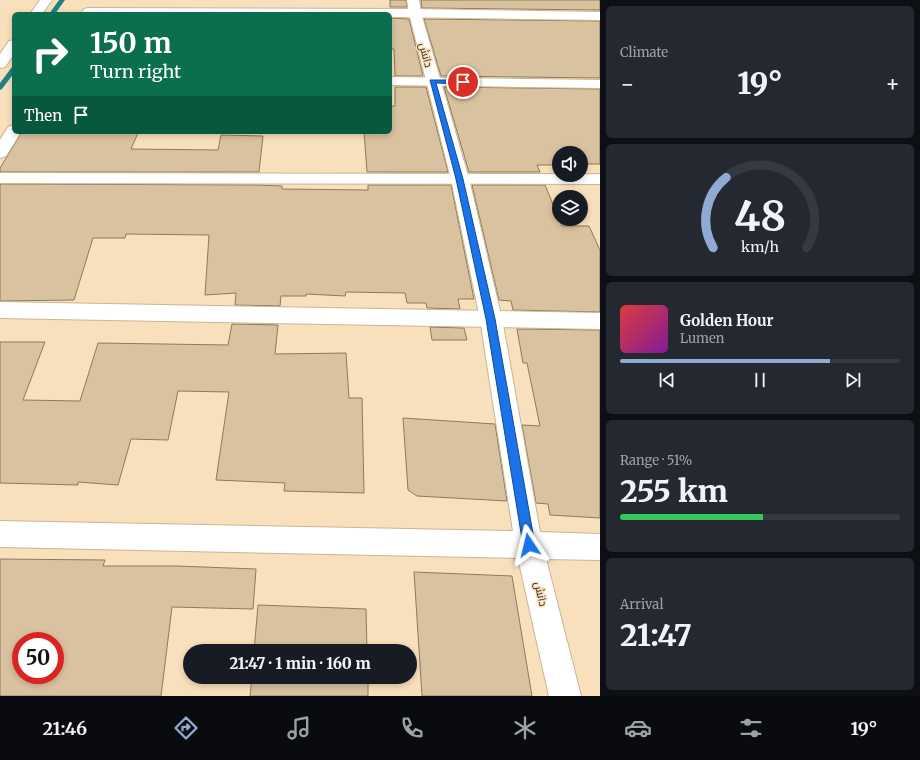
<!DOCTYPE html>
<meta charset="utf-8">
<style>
body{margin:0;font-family:Merriweather,Cairo,serif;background:#242831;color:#f1f3f6;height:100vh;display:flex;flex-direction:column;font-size:15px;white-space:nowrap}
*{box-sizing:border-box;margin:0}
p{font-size:13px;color:#9ea1a6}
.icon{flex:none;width:22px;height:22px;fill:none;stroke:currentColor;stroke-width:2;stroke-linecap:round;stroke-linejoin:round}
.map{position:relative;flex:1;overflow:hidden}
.side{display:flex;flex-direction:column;gap:6px;padding:6px;background:#0d0f14;width:320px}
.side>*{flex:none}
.guide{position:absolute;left:12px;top:12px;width:380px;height:122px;border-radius:6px;box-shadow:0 2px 6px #0003;background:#0b6e4f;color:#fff;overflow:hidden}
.tools{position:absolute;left:552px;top:146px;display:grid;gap:8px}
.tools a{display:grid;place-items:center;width:36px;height:36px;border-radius:50%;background:#171b24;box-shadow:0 2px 6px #0003;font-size:20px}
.speed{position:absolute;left:12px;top:632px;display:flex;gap:8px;font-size:20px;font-weight:700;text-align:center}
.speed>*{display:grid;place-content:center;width:52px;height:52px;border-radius:50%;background:#171b24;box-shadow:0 2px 6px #0003;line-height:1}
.speed .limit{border:6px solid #d22;background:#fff;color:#111}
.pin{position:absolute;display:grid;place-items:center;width:34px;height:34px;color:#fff;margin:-17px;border:2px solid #fff;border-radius:50%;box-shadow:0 1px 4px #0007}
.me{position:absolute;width:44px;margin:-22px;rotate:350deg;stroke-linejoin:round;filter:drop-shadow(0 0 3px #0008)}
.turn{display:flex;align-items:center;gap:14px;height:84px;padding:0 12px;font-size:18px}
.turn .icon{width:52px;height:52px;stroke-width:2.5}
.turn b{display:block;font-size:28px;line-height:34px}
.then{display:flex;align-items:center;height:38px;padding:0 12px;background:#0003;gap:8px;font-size:15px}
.big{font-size:30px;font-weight:800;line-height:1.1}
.side .widget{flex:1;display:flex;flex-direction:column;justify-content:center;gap:6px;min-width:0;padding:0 14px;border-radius:6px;background:#242831}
.side .dial{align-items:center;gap:0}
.dial svg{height:104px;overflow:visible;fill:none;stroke:#363941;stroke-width:7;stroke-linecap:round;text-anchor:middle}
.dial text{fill:#f1f3f6;stroke:none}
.song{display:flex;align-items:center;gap:12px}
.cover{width:48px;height:48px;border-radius:6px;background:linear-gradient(135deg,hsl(0 70% 55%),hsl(290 70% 35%))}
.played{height:4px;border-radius:2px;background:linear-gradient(90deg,#90abd2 75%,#363941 75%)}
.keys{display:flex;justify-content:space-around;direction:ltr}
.heat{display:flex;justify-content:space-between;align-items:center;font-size:22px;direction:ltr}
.charge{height:6px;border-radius:3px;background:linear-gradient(90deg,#34c759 51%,#363941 0)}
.trip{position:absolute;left:183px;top:644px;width:234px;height:40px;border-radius:20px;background:#171b24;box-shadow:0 2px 6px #0003;font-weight:800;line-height:40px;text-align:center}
.menu{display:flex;height:64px;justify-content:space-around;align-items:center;background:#090b0e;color:#9ea1a6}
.menu .icon{width:28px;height:28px}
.menu .current{color:#90abd2}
.menu b{font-size:18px;color:#f1f3f6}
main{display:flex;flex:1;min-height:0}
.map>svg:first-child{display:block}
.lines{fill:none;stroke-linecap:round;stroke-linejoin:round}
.stream{fill:#23807e;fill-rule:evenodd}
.building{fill:#d9c2a0;stroke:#8e7959;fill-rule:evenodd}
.street-casing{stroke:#ccb593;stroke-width:2}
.secondary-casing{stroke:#ccb593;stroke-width:2}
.street{fill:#fff;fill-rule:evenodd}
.secondary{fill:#fff;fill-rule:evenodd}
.route{fill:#1a73e8;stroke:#114b97}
.labels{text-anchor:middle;stroke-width:3;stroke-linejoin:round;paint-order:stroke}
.street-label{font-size:11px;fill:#31281b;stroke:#f8e0bd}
</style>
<main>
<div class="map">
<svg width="600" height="696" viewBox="0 0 600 696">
<rect width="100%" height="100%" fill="#f8e0bd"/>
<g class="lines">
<g class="stream">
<polygon points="59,0 65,0 55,14 49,14"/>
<polygon points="14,66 14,73 2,89 0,90 0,83 12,67"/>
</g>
</g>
<g class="building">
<polygon points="390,0 406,0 407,7 390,7"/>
<polygon points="421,0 600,0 600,10 422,8"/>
<polygon points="390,18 409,19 423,76 395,76 394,49 390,49"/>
<polygon points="424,19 600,21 600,78 441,76"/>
<polygon points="395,87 426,87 448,172 367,172 364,132 390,132 390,106 395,106"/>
<polygon points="444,87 600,89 600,164 581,164 581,153 559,153 559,165 537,165 540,172 469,172"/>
<polygon points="22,132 138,133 131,149 218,150 221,135 263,136 259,172 0,172 0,168"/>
<polygon points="0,184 257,185 282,186 282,189 368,190 368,185 451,185 474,299 458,299 460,309 427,308 426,303 407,303 405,293 346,292 345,296 306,294 306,296 281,296 280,306 235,305 236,293 205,295 209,235 126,234 125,238 93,238 74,300 0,301"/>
<polygon points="472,185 545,185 562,226 589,226 600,250 600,312 513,310 511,301 499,300"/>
<polygon points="232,324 278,325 275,354 346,353 349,398 362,398 364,493 284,491 285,483 216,480 229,392 178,391 168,440 131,439 118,485 78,482 78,485 0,483 0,342 45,342 23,400 80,401 98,343 228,345"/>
<polygon points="430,327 464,328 467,340 432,340"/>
<polygon points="517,329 600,330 600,518 550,515 548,504 536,503 522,425 540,426 527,363 523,363"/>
<polygon points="403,418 495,424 507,501 417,496 408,490"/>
<path d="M0,559l105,1 -2,6h74l79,3 -3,40 -81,-2 -11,89h-161zM21,641h34v34h-34z"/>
<polygon points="414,572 512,576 532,696 422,696"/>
<polygon points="258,605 366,609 367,651 254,651"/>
<polygon points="252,677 368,677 368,696 250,696"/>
</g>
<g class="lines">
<g class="street-casing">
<g id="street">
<polygon points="40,0 52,0 42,14 30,14"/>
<polygon points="88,8 415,9 600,12 600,20 390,17 390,14 83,14 82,12 84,9"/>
<polygon points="14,40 14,54 5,67 0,68 0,54 9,41"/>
<polygon points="390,77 600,80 600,88 390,85"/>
<polygon points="14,125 14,132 21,132 6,156 0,158 0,140 8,127"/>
<polygon points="0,173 559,174 559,175 600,174 600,184 0,183"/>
<polygon points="0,302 600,313 600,329 0,318"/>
</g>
</g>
<g class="secondary-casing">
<polygon id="secondary" points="407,0 419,0 421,13 469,179 502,319 540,532 600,534 600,560 546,559 581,696 549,696 518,558 0,547 0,521 513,531 480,319 451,179 409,13"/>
</g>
<use href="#street" class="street"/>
<use href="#secondary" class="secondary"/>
</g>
<polygon class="route" points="430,80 463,80 466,82 463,84 436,83 463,179 495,319 535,545 533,548 529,550 525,548 523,545 486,319 456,179"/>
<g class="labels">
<g class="street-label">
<text transform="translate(426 55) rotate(75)" y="4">دانش</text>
<text transform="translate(541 594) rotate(77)" y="4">دانش</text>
</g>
</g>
</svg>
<div class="tools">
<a><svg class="icon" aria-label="sound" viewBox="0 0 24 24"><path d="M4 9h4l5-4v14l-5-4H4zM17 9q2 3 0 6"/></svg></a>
<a><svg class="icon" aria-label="layers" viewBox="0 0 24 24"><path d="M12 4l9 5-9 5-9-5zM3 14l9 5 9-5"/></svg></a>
</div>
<div class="speed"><div class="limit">50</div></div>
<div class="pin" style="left:463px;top:82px;background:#d93025"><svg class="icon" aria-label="arrive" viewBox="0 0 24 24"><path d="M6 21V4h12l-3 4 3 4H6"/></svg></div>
<svg class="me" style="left:529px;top:545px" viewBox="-20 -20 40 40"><path d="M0-17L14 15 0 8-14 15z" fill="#1a73e8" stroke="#fff" stroke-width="4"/></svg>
<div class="trip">21:47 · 1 min · 160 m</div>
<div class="guide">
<div class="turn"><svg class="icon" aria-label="right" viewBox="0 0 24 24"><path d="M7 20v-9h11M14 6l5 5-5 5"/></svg><div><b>150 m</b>Turn right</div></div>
<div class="then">Then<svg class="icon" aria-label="arrive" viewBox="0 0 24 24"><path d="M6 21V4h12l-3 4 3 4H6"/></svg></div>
</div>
</div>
<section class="side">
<div class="widget"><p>Climate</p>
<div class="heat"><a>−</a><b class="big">19°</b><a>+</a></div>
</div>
<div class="widget dial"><svg viewBox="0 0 100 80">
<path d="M14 69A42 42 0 1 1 86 69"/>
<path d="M14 69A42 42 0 0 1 24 15" stroke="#90abd2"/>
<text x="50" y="56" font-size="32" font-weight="700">48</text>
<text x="50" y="72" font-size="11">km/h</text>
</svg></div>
<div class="widget">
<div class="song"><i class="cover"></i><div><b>Golden Hour</b><p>Lumen</p></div></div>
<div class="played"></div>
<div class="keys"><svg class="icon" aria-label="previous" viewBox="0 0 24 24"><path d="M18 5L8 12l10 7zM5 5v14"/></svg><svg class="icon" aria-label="pause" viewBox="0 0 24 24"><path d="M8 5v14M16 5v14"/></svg><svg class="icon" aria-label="next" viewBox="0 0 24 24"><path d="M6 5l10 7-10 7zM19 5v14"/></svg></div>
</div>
<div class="widget"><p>Range · 51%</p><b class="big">255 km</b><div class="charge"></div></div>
<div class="widget"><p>Arrival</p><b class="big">21:47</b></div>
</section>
</main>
<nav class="menu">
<b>21:46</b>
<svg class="icon current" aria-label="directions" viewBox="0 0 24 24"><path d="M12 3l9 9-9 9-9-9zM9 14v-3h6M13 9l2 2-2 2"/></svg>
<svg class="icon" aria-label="music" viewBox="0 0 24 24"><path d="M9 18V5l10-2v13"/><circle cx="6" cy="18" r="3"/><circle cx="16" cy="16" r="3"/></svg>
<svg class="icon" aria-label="phone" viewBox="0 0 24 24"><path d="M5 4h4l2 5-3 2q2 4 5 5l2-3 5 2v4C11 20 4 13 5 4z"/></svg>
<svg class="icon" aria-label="climate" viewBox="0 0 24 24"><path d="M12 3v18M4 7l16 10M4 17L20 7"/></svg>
<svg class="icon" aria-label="car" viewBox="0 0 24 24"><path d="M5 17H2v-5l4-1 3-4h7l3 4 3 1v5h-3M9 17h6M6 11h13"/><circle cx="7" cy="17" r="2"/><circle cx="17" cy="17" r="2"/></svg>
<svg class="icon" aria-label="filters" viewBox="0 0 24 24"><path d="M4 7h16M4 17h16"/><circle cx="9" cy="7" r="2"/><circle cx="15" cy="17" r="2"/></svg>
<b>19°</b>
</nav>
